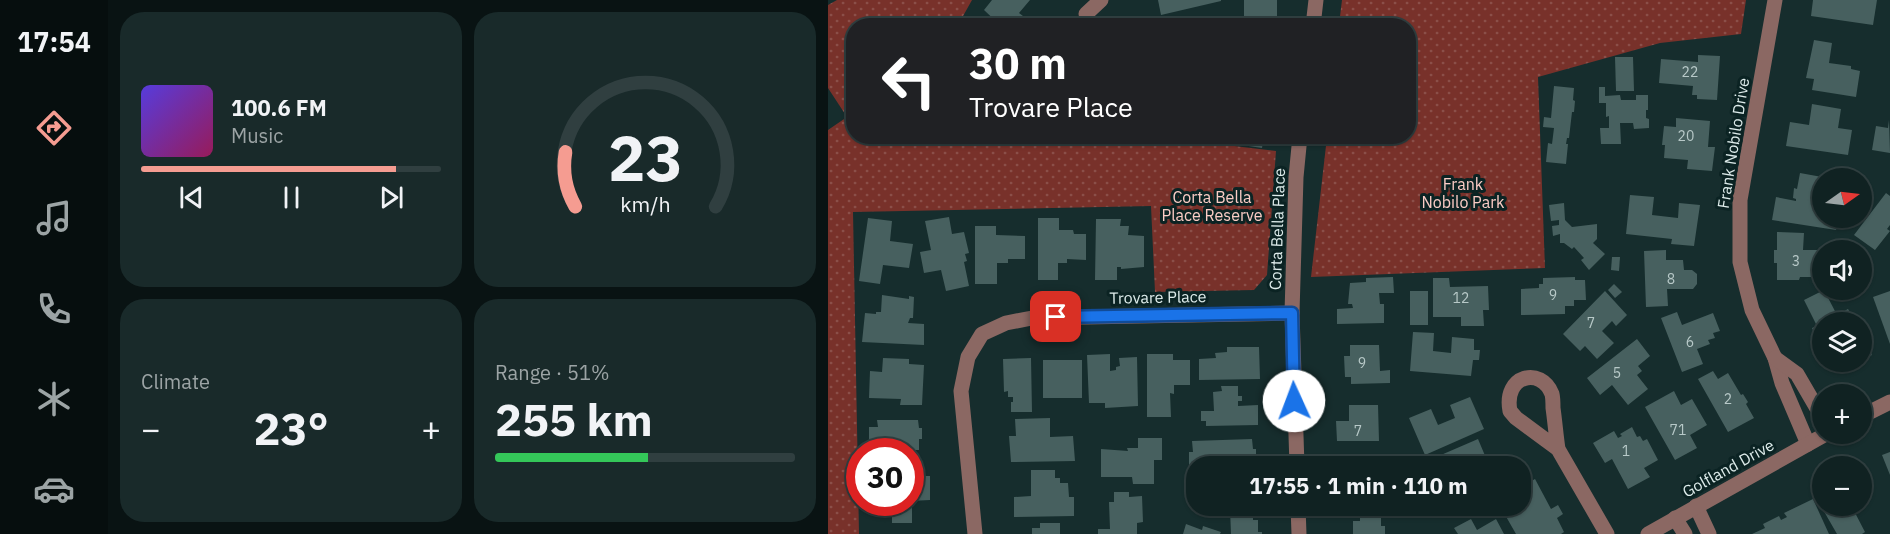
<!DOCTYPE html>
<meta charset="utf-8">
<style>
body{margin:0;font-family:"IBM Plex Sans",sans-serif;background:#192a2a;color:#f1f3f6;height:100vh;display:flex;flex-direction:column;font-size:22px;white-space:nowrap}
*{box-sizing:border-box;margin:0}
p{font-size:20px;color:#9ca4a5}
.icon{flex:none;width:33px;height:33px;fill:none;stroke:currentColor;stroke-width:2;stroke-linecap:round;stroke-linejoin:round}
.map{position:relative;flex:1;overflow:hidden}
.panel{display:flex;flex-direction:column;gap:12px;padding:12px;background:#091313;width:720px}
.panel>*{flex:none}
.guide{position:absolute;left:18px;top:18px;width:570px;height:126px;border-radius:24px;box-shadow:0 2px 4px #0004,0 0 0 2px #303f40;background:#202124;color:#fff;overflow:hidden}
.needle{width:39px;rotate:76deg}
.tools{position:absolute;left:984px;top:168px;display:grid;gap:12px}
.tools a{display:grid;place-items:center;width:60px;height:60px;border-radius:50%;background:#102222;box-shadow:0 2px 4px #0004,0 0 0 2px #303f40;font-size:30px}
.speed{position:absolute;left:18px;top:438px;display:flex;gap:12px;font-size:30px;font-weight:700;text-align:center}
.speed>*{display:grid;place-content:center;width:78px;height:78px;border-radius:50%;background:#102222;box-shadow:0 2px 4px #0004,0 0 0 2px #303f40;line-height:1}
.speed .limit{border:9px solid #d22;background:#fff;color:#111}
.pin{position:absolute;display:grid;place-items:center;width:51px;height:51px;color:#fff;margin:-26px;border-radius:12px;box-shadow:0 3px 9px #0006}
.me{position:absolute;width:66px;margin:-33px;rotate:358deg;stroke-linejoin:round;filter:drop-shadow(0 0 4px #0008)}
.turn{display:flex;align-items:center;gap:21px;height:126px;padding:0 24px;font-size:27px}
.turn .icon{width:78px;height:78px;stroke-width:2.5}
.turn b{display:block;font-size:42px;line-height:51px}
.big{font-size:45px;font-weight:700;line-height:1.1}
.panel .card{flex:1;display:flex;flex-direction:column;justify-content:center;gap:9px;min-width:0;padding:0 21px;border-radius:24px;background:#192a2a}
.panel .dial{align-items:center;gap:0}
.dial svg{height:156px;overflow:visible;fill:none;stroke:#303f40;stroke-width:7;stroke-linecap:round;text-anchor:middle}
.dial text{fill:#f1f3f6;stroke:none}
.song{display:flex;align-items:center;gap:18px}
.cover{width:72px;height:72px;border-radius:9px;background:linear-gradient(135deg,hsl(250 70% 55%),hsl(330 70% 35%))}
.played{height:6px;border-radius:3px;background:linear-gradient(90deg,#f59c91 85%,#303f40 85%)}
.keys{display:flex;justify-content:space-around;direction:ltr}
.heat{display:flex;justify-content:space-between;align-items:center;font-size:33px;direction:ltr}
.charge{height:9px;border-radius:4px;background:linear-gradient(90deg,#34c759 51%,#303f40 0)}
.panel .tiles{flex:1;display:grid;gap:12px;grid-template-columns:repeat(2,1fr)}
.trip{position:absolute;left:358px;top:456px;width:345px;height:60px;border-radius:24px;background:#102222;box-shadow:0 2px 4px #0004,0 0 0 2px #303f40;font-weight:700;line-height:60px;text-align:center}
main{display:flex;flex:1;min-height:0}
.tabs{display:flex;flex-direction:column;width:108px;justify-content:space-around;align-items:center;background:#060e0e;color:#9ca4a5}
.tabs .icon{width:42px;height:42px}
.tabs .selected{color:#f59c91}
.tabs b{font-size:27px;color:#f1f3f6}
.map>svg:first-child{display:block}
.green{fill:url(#green-dots)}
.building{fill:#47605f}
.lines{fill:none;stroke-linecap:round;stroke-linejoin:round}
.minor{stroke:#8b6863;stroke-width:15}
.route-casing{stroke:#114b97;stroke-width:15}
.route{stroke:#1a73e8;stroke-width:10}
.labels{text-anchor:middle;stroke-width:6;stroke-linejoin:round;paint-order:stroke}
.number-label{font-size:14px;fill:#b8c9c8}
.street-label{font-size:16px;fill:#deeceb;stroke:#0b2323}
.park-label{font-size:16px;fill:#fbccc5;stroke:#0b2323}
</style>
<main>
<nav class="tabs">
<b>17:54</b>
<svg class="icon selected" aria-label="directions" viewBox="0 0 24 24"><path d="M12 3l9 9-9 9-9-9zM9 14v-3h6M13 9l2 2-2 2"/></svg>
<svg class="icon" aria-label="music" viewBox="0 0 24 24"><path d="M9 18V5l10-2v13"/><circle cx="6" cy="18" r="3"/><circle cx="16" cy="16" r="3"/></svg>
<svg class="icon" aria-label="phone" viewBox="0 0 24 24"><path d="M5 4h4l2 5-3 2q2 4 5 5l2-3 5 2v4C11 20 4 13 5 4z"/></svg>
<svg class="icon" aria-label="climate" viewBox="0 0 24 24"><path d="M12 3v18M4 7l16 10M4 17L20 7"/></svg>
<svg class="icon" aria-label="car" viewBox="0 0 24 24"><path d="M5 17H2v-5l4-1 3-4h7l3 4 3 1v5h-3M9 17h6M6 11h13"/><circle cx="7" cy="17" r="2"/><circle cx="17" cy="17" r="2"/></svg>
</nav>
<section class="panel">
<div class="tiles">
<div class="card">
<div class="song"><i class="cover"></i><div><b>100.6 FM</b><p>Music</p></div></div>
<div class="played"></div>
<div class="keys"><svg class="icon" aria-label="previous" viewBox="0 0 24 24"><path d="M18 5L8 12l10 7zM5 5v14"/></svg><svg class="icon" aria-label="pause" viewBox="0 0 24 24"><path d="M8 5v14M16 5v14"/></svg><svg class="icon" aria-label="next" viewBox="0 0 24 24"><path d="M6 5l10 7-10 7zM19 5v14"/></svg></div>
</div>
<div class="card dial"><svg viewBox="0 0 100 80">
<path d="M14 69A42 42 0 1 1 86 69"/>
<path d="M14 69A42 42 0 0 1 9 41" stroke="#f59c91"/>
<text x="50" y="56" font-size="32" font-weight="700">23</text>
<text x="50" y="72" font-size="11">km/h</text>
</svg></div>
<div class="card"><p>Climate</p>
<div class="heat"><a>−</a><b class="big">23°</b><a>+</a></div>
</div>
<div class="card"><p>Range · 51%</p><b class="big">255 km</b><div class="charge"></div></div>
</div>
</section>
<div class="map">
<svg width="1062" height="534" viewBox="0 0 1062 534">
<defs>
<pattern id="green-dots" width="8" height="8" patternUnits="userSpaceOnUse" patternTransform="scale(1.5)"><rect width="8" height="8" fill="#78312a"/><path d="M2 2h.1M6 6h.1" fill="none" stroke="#8b4f49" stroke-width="1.8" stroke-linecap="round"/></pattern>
</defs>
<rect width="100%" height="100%" fill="#162d2d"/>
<g class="green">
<polygon points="9,0 144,0 130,25 26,26 26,136 343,136 356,140 448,151 439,275 426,290 327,292 323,206 25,212 31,534 0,534 0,130 19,117 0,88 0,5"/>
<polygon points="514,0 918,0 913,34 832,43 710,77 717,268 483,277 499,137 580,136 580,26 511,25"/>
</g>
<g class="building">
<polygon points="164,0 202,0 191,13 203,22 200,26 173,26 156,10"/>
<polygon points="330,0 393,0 393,1 333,15"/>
<polygon points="416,0 449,0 449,23 431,23 431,26 416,26"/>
<polygon points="985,0 1049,0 1045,25 983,16"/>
<polygon points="986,40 1004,43 1001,63 1023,66 1023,69 1032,71 1028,97 984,90 986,79 978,78"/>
<polygon points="870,55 892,56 889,100 869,99 869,95 864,95 865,86 831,83 833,59 870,62"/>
<polygon points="787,57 805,57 806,91 788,91"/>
<polygon points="726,86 746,88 745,100 747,101 746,112 744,112 741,138 739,138 738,144 740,144 738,164 718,162 720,143 724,144 726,128 715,127 716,117 723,118"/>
<polygon points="771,87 777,87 777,96 792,95 793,100 808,100 808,95 820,95 820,110 818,110 818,118 821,119 821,128 806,129 805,123 792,123 793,144 773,144 772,128 781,128 781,116 778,117 778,103 771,103"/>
<polygon points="984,104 1013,109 1010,128 1024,130 1020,155 958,146 962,122 981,125"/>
<polygon points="848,118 882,121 880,147 887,147 884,171 859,169 860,160 836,158 837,145 834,145 836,126 848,127"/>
<polygon points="1061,120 1062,153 1044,150 1048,126 1060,128"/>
<polygon points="393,136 436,136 434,148 414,145 414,142 392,139"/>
<polygon points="972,173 994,177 994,218 1011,218 1008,230 944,220 948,197 968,201 968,199 965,198 966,188 969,189"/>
<polygon points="1058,193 1062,196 1062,225 1059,229 1062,231 1047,250 1026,235"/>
<polygon points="802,195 826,197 824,215 850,218 851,203 872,205 866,246 843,244 844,239 798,234"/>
<polygon points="736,203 737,220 744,227 769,224 769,239 765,243 777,254 761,270 753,260 756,258 746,247 744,249 736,243 732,243 732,234 725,236 724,226 731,225 731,220 723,221 721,205"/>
<polygon points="121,217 124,234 136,232 141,253 137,254 139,261 136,262 141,286 118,291 113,270 96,273 92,252 103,250 97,221"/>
<polygon points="40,218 64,221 62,241 85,244 81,268 55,265 52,284 31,281"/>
<polygon points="210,218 231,218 231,230 245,230 246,234 258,234 258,260 239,259 239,263 230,263 230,280 210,280"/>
<polygon points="268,219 293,219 292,226 301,226 300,235 316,236 316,267 293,269 293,267 289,267 289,280 267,280"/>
<polygon points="147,226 168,226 168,235 197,236 197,259 180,259 180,263 169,263 169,284 147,284"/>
<polygon points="949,232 976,233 975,250 994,250 994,277 972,277 971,280 949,280 949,263 946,263 946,250 949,250"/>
<polygon points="838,250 838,260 855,260 856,270 864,270 869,274 869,284 865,289 839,289 840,306 818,307 816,251"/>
<polygon points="784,257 792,257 791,271 783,270"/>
<polygon points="565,277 566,293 551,293 552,304 556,304 556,323 509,324 509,309 525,308 524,304 520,304 522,283 538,282 538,278"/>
<polygon points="747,277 747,280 757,280 758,300 746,300 746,306 737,306 737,314 693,315 693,289 711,288 711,284 715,284 715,278"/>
<polygon points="605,278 621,278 622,287 660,286 661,310 655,310 656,326 633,326 633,317 605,317"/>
<polygon points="786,284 794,292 787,298 780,290"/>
<polygon points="996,290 1009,315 1020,309 1027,322 994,322 994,348 984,328 989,326 976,300"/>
<rect x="582" y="291" width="18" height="34"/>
<polygon points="777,291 799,315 788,326 784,321 774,331 786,343 769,359 757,346 752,351 735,334"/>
<polygon points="1062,291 1062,344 1045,297"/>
<polygon points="54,295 81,299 81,296 86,297 85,318 82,318 80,323 96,324 96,345 34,342 37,313 48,314 48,312 53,312"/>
<polygon points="849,312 854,325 885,313 892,331 885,333 887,338 880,340 882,344 869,349 875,364 854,372 833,318"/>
<polygon points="585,332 606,333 605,351 623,353 624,337 646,339 646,350 652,350 651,360 645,360 643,376 582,371"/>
<polygon points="1034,335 1044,355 1034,360"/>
<polygon points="809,339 822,356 810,366 814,371 809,375 820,389 800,405 784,385 772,395 759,378"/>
<polygon points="522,345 551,345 552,371 562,370 562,383 523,384 523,377 517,377 516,356 522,356"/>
<polygon points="399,347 431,347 432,379 371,380 371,359 388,358 387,353 399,352"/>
<polygon points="282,354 282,371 288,370 288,367 292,366 291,358 309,357 310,406 277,408 277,403 261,403 259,355"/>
<polygon points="319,354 345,354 345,360 362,360 362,385 346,385 346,394 342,393 343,417 319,417"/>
<polygon points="55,358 81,359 81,364 96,365 94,405 72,405 73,399 41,398 42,371 54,372"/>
<polygon points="203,358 204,412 183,412 183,402 185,402 185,397 180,397 180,391 176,392 175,359"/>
<rect x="215" y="360" width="39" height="38"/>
<polygon points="885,371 890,379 900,373 913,395 915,394 920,402 918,404 926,418 900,432 870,379"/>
<polygon points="393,386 410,386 410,396 414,396 414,401 410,401 410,406 430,405 430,425 378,426 378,421 373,421 373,411 386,411 385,392 394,391"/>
<polygon points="846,391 853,405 864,399 879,425 862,435 869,448 847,460 817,407"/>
<polygon points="642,397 656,429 597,455 581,418 603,409 610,425 627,418 622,405"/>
<polygon points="521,405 550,405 551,441 509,441 508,421 521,421"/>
<polygon points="222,418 222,437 245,436 247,461 183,462 181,436 188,436 187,419"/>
<polygon points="49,420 90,420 91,428 94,428 94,439 91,439 91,450 87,450 87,466 82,466 82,452 65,452 65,449 41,449 41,427 50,427"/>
<polygon points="804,427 809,437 812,436 815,441 819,439 830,460 816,468 822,477 800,489 784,459 777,463 765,443 786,431 790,438 794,436 792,434"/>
<polygon points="310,438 334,438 334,460 326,460 326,484 305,484 304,477 273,477 273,449 300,451 299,448 310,448"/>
<polygon points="424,439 425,449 428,449 428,456 438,456 438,466 369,466 369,473 361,474 361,452 365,452 364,441"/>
<polygon points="650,439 658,458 644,464 645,466 600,466 608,463 606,458"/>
<polygon points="1062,452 1062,475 1054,455"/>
<polygon points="550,457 550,466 517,466 517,458"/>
<polygon points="203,470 227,470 227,478 232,478 232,483 240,483 241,497 246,497 246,516 186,517 186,497 203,496"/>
<polygon points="1034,471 1045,491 1035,496 1037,500 1034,502"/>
<polygon points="82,476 102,476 102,500 82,501"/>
<polygon points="707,479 723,509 730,505 735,514 729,518 736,532 733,534 688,534 672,506 693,506 693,487"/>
<polygon points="994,488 994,506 1027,506 1024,507 1037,532 1034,534 1009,534 986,494"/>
<polygon points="286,492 301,492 301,497 314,496 315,522 309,523 309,534 270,534 270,529 282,529 281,502 286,502"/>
<polygon points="985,499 1001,534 924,534 937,528 935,524 951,516 953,520 959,517 956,513"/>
<polygon points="46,502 84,502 84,523 64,523 64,507 46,507"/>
<polygon points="402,509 425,509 425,520 430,520 430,532 434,532 434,534 403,534"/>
<polygon points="532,515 553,515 553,526 557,526 557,534 525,534 525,521 532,521"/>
<polygon points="643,519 649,530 668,519 676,534 630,534 626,528"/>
<polygon points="212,523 232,523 232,534 204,534 204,528 212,528"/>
<polygon points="358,524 374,530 375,526 393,532 392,534 355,534"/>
</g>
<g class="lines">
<g class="minor">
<polyline points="947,0 912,200 912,262 924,310 947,358 954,383 980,444"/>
<polyline points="258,14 273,0"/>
<polyline points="485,26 488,0"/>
<polyline points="947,358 969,374 994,417"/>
<polyline points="1034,416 1062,402"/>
<path d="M730,449c-2,-13 -3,-27 -5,-41 0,-4 0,-10 -1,-14 -11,-28 -49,-19 -42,17l6,7 42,31 49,85"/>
<polyline points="469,466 464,313 468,177 472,136"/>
<polyline points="470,506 471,534"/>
<polyline points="868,506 881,534"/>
<polyline points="847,518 857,534"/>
<polyline points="147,534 133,391 140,357 154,334 178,323 204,318 464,313"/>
<polyline points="820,534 998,434"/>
</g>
</g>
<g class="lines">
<g class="route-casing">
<polyline id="route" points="228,317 464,313 466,401"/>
</g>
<use href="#route" class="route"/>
</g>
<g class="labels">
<g class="number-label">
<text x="862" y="77">22</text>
<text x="858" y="141">20</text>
<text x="968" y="266">3</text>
<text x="843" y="284">8</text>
<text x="725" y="300">9</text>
<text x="633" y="303">12</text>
<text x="763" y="328">7</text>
<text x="862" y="347">6</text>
<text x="534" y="368">9</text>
<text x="789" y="378">5</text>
<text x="900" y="404">2</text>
<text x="850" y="435">71</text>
<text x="530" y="436">7</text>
<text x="798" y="456">1</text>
</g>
<g class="street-label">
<text transform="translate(905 143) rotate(-81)" y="6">Frank Nobilo Drive</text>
<text transform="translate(449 229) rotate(-88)" y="6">Corta Bella Place</text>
<text transform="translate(330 297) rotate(-1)" y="6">Trovare Place</text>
<text transform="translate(900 468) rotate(-29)" y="6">Golfland Drive</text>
</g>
<g class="park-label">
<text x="635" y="190">Frank<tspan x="635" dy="18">Nobilo Park</tspan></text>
<text x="384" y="203">Corta Bella<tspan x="384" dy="18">Place Reserve</tspan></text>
</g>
</g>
</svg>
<div class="tools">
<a><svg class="needle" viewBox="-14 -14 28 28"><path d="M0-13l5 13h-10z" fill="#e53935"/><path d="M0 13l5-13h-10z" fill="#9ca4a5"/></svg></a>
<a><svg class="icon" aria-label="sound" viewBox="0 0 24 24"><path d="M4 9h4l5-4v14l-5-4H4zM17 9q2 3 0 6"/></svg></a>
<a><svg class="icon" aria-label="layers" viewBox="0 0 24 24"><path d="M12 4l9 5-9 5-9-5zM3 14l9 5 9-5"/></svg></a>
<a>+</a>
<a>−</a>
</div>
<div class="speed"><div class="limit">30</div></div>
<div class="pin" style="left:228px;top:317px;background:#d93025"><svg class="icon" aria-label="arrive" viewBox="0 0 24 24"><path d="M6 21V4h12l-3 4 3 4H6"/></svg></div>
<svg class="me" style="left:466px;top:401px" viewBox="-20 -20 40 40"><circle r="19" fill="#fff"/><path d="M0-13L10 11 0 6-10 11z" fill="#1a73e8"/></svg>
<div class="trip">17:55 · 1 min · 110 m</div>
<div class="guide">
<div class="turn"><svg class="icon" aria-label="left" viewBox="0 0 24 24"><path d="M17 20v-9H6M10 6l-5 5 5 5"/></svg><div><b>30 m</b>Trovare Place</div></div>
</div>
</div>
</main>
